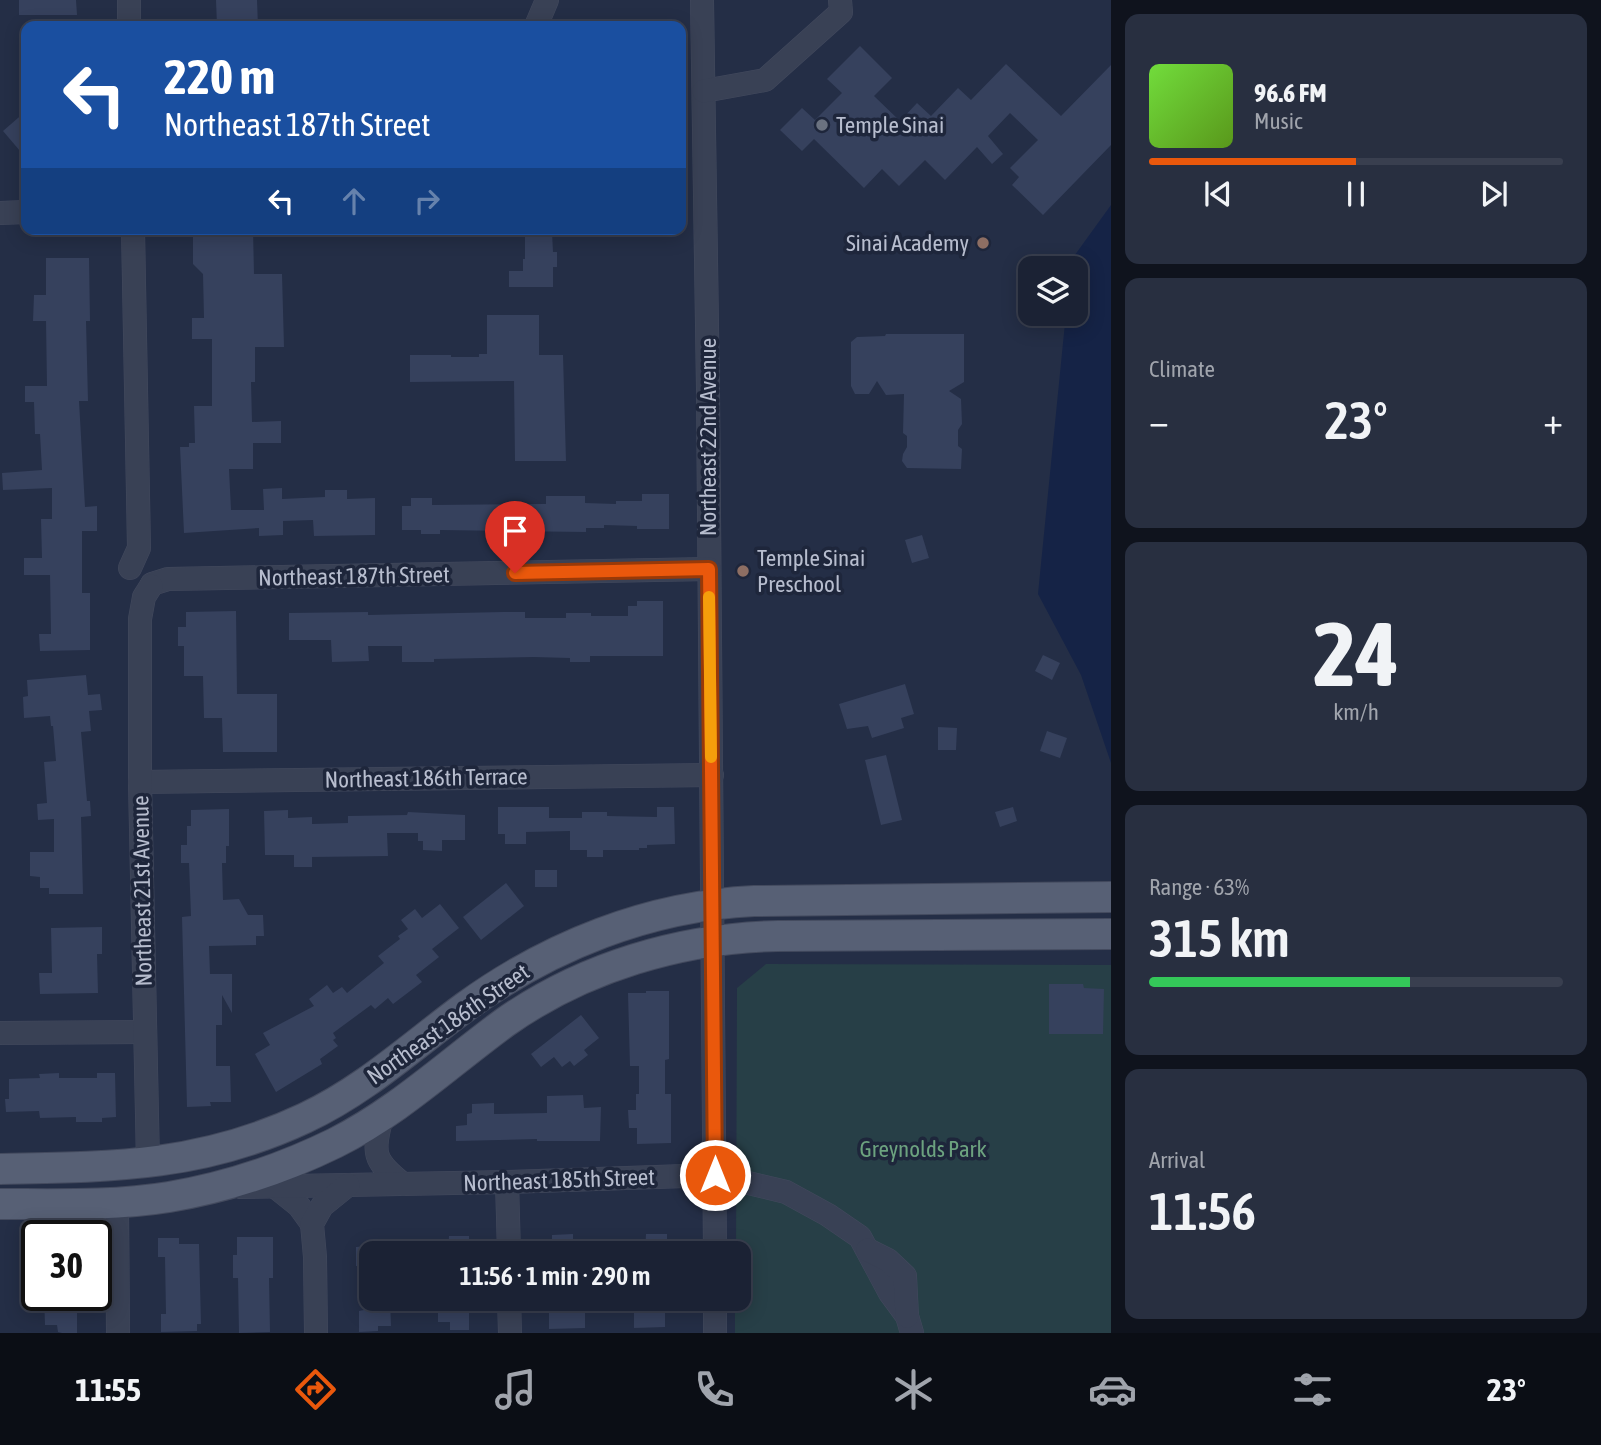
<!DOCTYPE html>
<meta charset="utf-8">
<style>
body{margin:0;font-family:"Asap Condensed",sans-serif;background:#282f40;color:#f1f3f6;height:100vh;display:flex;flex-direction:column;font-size:26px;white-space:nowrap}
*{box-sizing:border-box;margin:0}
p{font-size:23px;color:#a0a4ac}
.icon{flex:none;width:38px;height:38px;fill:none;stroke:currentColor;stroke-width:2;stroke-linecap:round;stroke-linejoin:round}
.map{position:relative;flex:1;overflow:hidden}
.side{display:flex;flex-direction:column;gap:14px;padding:14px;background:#0f131d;width:490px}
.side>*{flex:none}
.guide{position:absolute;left:21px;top:21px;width:665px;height:214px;border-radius:14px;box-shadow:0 4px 18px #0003,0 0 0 2px #393f4f;background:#1a4fa0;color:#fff;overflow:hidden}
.tools{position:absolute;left:1018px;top:256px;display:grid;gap:14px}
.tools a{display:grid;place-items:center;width:70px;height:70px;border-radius:14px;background:#1b2234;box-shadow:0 4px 18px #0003,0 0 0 2px #393f4f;font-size:35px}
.speed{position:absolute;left:21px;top:1220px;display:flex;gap:14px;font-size:35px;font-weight:700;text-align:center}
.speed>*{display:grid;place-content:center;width:91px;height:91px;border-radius:50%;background:#1b2234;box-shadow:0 4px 18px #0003,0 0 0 2px #393f4f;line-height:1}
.speed .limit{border:4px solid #111;border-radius:10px;background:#fff;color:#111}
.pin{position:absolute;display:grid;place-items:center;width:60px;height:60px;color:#fff;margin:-72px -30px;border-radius:50% 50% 50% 0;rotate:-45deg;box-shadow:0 0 7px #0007}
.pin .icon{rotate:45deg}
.me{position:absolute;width:77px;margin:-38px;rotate:0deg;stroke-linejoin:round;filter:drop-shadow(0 0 5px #0008)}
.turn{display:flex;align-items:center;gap:24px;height:147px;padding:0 28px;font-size:32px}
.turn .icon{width:91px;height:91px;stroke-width:2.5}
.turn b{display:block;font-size:49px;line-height:60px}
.lanes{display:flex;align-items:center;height:66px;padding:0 28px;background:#0003;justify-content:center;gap:35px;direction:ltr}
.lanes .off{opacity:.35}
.big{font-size:52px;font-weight:600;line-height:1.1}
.side .card{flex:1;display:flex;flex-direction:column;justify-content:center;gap:10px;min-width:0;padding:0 24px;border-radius:14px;background:#282f40}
.side .dial{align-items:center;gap:0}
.dial b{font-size:91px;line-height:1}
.song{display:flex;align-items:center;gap:21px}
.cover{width:84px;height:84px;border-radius:10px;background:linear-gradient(135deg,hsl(100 70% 55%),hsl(90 70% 35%))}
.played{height:7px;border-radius:4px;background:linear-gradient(90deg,#ea580c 50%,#393f4f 50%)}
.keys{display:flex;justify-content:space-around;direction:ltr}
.heat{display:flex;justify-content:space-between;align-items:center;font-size:38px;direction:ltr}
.charge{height:10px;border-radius:5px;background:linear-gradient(90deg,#34c759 63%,#393f4f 0)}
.trip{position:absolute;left:359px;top:1241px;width:392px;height:70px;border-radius:14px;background:#1b2234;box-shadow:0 4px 18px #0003,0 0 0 2px #393f4f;font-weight:600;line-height:70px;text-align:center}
.tab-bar{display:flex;height:112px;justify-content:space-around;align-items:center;background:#0b0e15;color:#a0a4ac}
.tab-bar .icon{width:49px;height:49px}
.tab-bar .current{color:#ea580c}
.tab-bar b{font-size:32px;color:#f1f3f6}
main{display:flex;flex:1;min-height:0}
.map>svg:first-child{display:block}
.green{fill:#273f47}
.water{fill:#152346}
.building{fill:#36415d}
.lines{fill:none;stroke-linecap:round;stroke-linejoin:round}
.minor-casing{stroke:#434a5e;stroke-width:24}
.major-casing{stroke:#434a5e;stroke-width:32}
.minor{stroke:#394155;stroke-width:23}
.major{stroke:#576075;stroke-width:30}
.route-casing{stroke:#983908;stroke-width:18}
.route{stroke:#ea580c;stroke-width:12}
.slow{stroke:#f59e0b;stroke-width:12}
.worship-dot{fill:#6b7280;stroke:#1e263b;stroke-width:2.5}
.education-dot{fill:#8d6e63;stroke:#1e263b;stroke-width:2.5}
.labels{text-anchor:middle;stroke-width:7;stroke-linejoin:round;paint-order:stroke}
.poi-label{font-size:23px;fill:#b7bdce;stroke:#1e263b;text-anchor:start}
.street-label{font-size:23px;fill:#b7bdce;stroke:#1e263b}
.park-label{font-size:23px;fill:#6ca27f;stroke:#1e263b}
</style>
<main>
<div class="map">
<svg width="1111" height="1333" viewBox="0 0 1111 1333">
<rect width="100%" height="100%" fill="#242e46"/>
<polygon class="green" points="766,964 1111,965 1111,1333 735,1333 735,1299 738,1298 738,1253 736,1253 737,988"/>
<polygon class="water" points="1111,205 1111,763 1081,675 1038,594 1066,313 1076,313 1076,268 1071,268 1072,259"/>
<g class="building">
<polygon points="19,0 76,0 77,15 19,15"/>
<polygon points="216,0 257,0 258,26 217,26"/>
<polygon points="860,46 892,78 874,96 900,121 917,103 931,116 958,88 971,100 1006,64 1061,116 1111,65 1111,145 1043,215 1012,185 1019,177 1010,168 1038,140 1010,113 988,136 1003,154 992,164 977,147 945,180 925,160 899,186 882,169 864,188 814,139 802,151 780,130 802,108 815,120 842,93 827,79"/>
<polygon points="26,111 26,158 3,131"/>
<polygon points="253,229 254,274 282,274 284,347 255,347 255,382 251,382 252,422 281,421 281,443 253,443 253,469 229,469 231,510 264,510 263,489 282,488 282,499 325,497 325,490 347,490 347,499 375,498 375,535 314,536 313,520 283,521 283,535 259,536 259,528 184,533 180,447 189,447 189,443 195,443 194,406 212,406 212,339 192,339 192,318 204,318 203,274 193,264 193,230"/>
<polygon points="525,232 552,232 553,252 557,252 557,267 553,267 553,287 509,287 509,271 523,271 523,259 525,259"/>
<polygon points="46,258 89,258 90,321 86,321 88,401 79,401 85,507 97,506 97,531 82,531 82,593 90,593 90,650 40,651 39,634 51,634 50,575 24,575 24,558 42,558 41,519 52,519 52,488 3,490 2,473 42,470 40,434 35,434 34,402 25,402 25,386 47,386 46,321 33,321 34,295 46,295"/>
<polygon points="487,315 539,315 539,355 563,355 566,461 515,461 514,381 410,382 410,355 451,355 451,357 479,357 479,354 487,354"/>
<polygon points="886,334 964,334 964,382 949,391 961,399 962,424 958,430 958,446 962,449 961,469 907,468 902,461 903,454 907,447 907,436 903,433 904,394 886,395 877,381 869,394 855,394 851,386 851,342 857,337 885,336"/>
<polygon points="642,494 669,494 669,529 637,529 637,526 604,525 604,528 586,528 586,532 440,530 440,534 421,534 421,530 402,530 402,506 411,506 411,498 432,498 432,505 546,504 546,496 585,496 585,503 616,504 616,501 642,501"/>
<polygon points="922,535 929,558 912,563 905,540"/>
<polygon points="637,601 663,601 663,656 590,656 590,662 570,662 570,658 534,657 434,659 434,662 402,662 402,646 368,646 369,661 332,662 331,640 289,640 289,613 368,612 368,615 503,612 525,612 525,618 566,618 566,613 591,613 591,616 628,616 628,606 637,606"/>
<polygon points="236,611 237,694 277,694 277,752 223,752 222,718 204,718 203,676 184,676 184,646 178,646 178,627 186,627 186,612"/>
<polygon points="1043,655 1060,663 1052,680 1035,671"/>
<polygon points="86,675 88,695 100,694 102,710 89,711 91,731 81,732 87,801 90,801 91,816 81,817 83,894 49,894 49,888 40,888 40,877 30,876 30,852 54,852 54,819 38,820 37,804 47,803 44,762 56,761 53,726 51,726 50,716 24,718 23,697 28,696 27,680"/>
<polygon points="905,684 914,714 901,718 904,728 872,738 868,726 847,729 839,704"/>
<polygon points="938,727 957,728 956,750 938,750"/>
<polygon points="1047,731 1067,738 1060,758 1040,751"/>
<polygon points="886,755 902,820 881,825 865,760"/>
<polygon points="498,807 549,807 549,818 582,818 582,812 607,812 607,816 657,817 657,807 674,807 675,844 647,845 647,848 639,848 639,850 603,850 603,857 587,857 587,850 570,850 570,831 526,832 526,844 505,844 505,834 498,834"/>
<polygon points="1013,807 1017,821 1000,827 995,812"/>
<polygon points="229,809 229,846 226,846 226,863 222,863 223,900 239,899 248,915 263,915 264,936 256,936 256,945 209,946 210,974 232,974 232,1013 222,995 222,1025 216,1025 216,1066 230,1066 231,1102 210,1102 211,1106 187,1107 182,917 191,916 189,863 181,863 181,845 187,845 187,826 191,826 191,810"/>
<polygon points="288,810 288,818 312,817 312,824 348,823 348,816 407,815 408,812 465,815 465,840 442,840 442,851 423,850 423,841 418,841 418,833 387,833 388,856 312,857 312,867 294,867 294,855 265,855 264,811"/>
<rect x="535" y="870" width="22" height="17"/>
<polygon points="506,883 524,906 481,940 463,917"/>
<polygon points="440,904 459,928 432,949 439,957 416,975 422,982 393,1004 388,998 375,1009 371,1005 333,1033 336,1038 333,1040 338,1046 320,1059 322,1064 276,1092 255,1054 270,1045 263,1033 314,1006 309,999 327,985 333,993 342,987 347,993 384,963 378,956 400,939 398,936 408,929 401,920 415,909 422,918"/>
<polygon points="102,927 102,954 97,954 98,993 40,994 39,973 52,973 51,928"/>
<polygon points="1049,984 1083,984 1084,988 1104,989 1103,1034 1049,1034"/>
<polygon points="646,991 669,991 669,1059 665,1060 665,1094 671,1094 671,1143 637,1144 637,1128 629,1128 628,1110 636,1110 636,1094 639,1094 639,1066 630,1066 628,993 646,993"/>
<polygon points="581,1015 599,1038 584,1050 588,1055 574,1066 570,1061 562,1067 554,1057 541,1067 531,1054"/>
<polygon points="59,1073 59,1078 97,1078 97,1073 115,1073 116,1117 102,1118 102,1122 76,1122 76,1117 40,1118 39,1111 6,1112 5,1099 9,1099 9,1079 40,1078 39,1074"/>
<polygon points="583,1095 584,1108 601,1107 600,1141 537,1141 537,1139 456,1141 456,1126 467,1125 467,1114 472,1113 472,1104 494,1103 494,1114 547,1113 547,1096"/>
<polygon points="573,1234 573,1253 552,1253 552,1235"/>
<polygon points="646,1234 667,1234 667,1253 645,1253"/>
<polygon points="449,1236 469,1236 469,1253 448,1253"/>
<polygon points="237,1237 273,1237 273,1278 269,1278 270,1332 239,1333 238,1278 233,1278 233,1255 237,1255"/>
<polygon points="158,1238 179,1238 179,1244 199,1244 201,1324 197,1324 197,1331 161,1332 161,1314 166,1314 165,1257 158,1257"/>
<polygon points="371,1246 371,1266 356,1266 356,1247"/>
<polygon points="44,1295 70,1295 71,1313 77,1313 77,1333 62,1333 58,1332 57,1325 45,1325"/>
<polygon points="364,1298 390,1298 391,1326 378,1326 378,1331 359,1332 359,1311 364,1310"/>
<polygon points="438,1298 463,1298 463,1311 469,1311 469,1330 450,1330 450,1322 438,1322"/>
<polygon points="560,1298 585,1298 585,1328 549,1329 549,1310 560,1310"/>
<polygon points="634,1298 659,1298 659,1309 665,1309 665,1327 634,1328"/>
</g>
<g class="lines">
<g class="minor-casing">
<g id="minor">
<polyline points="129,0 129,26"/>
<polyline points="702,0 708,390 715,1253"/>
<polyline points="536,26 547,0"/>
<polyline points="704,91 765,80 841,12 840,0"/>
<polyline points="0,213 26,212"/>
<polyline points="130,568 139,548 133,229"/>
<polyline points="152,584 168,579 709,569"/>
<polyline points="140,782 712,775"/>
<polyline points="0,1033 145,1032"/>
<path d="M382,1116c-9,37 -10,44 21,68"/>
<polyline points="148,1163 140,782 140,619 144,597 151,586"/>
<polyline points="507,1182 509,1253"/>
<polyline points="274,1186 299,1206 312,1224"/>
<polyline points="241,1187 507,1182 715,1175 786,1192 828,1215 860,1237 890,1293 907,1316 912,1333"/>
<polyline points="117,1202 118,1333"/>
<polyline points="868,1250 888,1260 905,1276 907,1316"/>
<polyline points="509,1298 510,1333"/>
<polyline points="316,1333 315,1257 312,1224 322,1206 348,1185"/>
<polyline points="715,1333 715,1298"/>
</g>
</g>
<g class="major-casing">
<g id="major">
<path d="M0,1169c111,-2 201,-2 305,-51 60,-28 107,-72 160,-111 84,-61 184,-101 289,-106l357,-4"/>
<path d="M0,1204c56,0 114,2 169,-7 59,-10 113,-28 166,-54 62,-31 113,-79 169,-120 79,-56 177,-85 274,-87l333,-2"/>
</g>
</g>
<use href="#minor" class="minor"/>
<use href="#major" class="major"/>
</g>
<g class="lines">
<g class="route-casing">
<polyline id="route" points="515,573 709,569 715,1175"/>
</g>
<use href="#route" class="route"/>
<polyline class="slow" points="709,597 711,757"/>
</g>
<circle class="worship-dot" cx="822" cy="125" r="7"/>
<g class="education-dot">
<circle cx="983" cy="243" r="7"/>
<circle cx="743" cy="571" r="7"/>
</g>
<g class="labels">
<g class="poi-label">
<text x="836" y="133">Temple Sinai</text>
<text x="969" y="251" text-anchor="end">Sinai Academy</text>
<text x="757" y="566">Temple Sinai<tspan x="757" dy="26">Preschool</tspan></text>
</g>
<g class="street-label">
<text transform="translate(708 437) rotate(-90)" y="8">Northeast 22nd Avenue</text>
<text transform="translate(354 576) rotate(-1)" y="8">Northeast 187th Street</text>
<text transform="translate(426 778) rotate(-1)" y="8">Northeast 186th Terrace</text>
<text transform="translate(142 891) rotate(-91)" y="8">Northeast 21st Avenue</text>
<text transform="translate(448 1024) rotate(-35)" y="8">Northeast 186th Street</text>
<text transform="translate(559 1180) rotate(-2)" y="8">Northeast 185th Street</text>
</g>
<g class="park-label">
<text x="923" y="1157">Greynolds Park</text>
</g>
</g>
</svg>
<div class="tools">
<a><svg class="icon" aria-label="layers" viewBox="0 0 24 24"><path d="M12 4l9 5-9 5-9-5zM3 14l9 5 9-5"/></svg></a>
</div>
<div class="speed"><div class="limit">30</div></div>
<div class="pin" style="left:515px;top:573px;background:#d93025"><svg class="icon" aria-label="arrive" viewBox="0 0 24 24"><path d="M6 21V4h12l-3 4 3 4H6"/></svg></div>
<svg class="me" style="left:715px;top:1175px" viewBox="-20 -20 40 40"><circle r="17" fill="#ea580c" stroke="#fff" stroke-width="3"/><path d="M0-11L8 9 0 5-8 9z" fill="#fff"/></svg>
<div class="trip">11:56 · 1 min · 290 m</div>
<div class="guide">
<div class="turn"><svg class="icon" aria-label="left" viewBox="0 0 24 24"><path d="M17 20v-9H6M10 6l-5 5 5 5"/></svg><div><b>220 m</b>Northeast 187th Street</div></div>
<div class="lanes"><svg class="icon" aria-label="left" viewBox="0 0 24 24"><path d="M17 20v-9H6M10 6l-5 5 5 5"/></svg><svg class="icon off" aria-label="ahead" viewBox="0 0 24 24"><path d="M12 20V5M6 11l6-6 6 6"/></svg><svg class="icon off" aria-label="right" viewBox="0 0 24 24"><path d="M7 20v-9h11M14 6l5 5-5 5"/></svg></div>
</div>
</div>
<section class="side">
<div class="card">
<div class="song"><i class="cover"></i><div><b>96.6 FM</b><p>Music</p></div></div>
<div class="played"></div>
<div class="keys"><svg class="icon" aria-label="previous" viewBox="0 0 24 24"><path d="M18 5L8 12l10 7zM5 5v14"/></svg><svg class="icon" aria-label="pause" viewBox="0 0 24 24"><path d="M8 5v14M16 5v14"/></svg><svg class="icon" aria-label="next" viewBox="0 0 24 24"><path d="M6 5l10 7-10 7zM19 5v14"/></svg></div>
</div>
<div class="card"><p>Climate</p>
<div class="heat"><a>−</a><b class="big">23°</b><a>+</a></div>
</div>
<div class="card dial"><b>24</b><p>km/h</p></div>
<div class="card"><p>Range · 63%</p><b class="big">315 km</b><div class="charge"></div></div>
<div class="card"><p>Arrival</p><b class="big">11:56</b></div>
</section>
</main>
<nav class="tab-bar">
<b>11:55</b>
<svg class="icon current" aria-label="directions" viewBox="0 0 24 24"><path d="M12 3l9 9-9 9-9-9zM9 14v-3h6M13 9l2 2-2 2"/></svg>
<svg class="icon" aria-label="music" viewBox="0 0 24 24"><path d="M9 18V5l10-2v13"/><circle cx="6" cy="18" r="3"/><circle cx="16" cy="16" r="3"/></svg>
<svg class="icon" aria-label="phone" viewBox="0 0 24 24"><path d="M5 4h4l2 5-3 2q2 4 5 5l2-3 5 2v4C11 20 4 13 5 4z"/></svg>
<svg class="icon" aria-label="climate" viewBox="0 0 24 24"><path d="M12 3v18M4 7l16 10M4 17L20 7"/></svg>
<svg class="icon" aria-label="car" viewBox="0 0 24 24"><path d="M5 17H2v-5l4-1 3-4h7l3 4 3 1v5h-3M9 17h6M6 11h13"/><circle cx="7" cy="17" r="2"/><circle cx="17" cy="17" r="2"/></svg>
<svg class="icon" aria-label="filters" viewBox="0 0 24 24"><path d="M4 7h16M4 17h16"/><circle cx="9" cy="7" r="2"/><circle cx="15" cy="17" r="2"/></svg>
<b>23°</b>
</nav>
